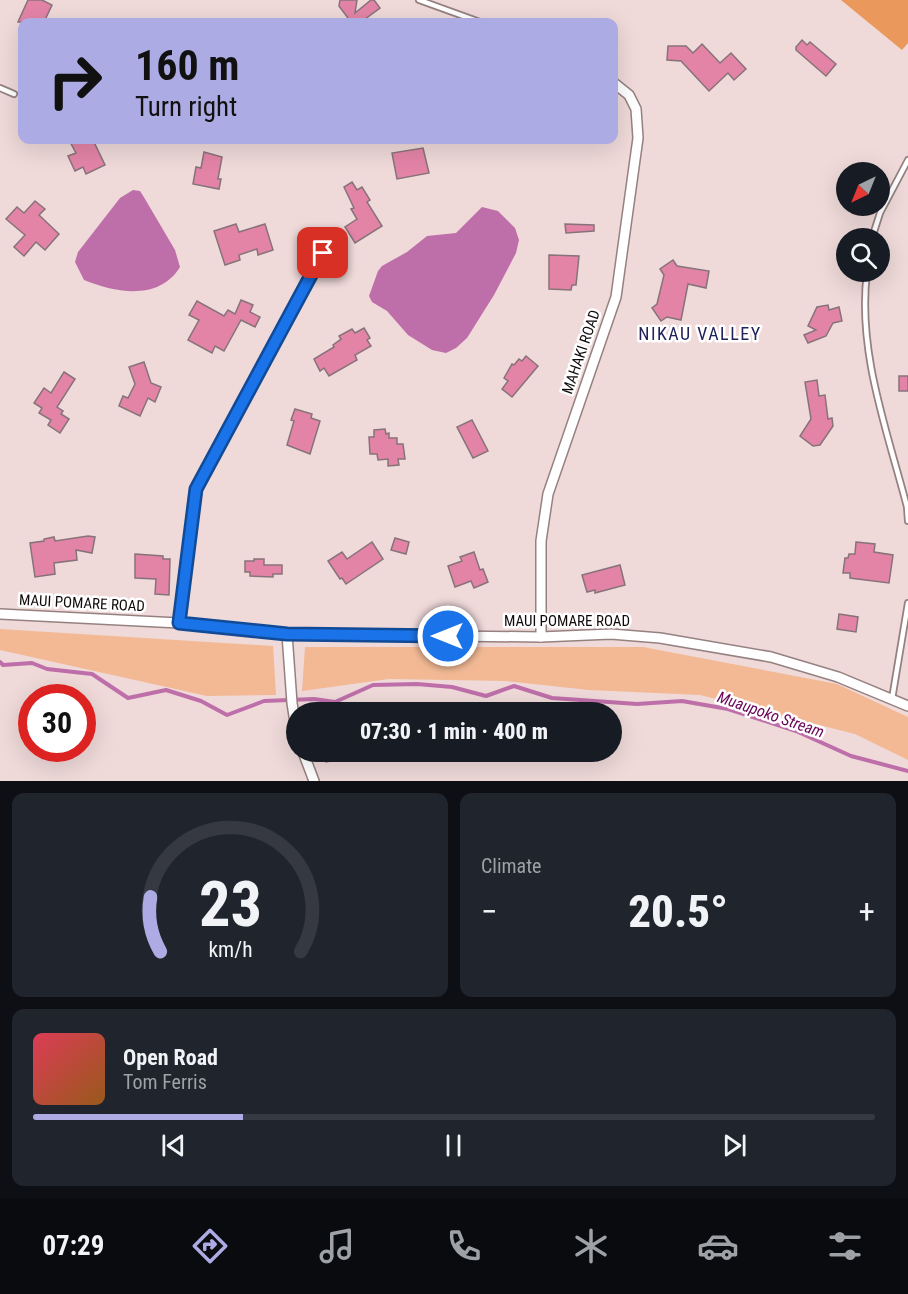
<!DOCTYPE html>
<meta charset="utf-8">
<style>
body{margin:0;font-family:"Roboto Condensed",sans-serif;background:#20242c;color:#f1f3f6;height:100vh;display:flex;flex-direction:column;font-size:22px;white-space:nowrap}
*{box-sizing:border-box;margin:0}
p{font-size:20px;color:#9ea1a6}
.icon{flex:none;width:33px;height:33px;fill:none;stroke:currentColor;stroke-width:2;stroke-linecap:round;stroke-linejoin:round}
.map{position:relative;height:781px;overflow:hidden}
.side{display:flex;flex-direction:column;gap:12px;padding:12px;background:#0d0f14;flex:1}
.side>*{flex:none}
.guide{position:absolute;left:18px;top:18px;width:600px;height:126px;border-radius:12px;box-shadow:0 6px 24px #0002;background:#acabe3;color:#111;overflow:hidden}
.needle{width:39px;rotate:223deg}
.fabs{position:absolute;left:836px;top:162px;display:grid;gap:12px}
.fabs a{display:grid;place-items:center;width:54px;height:54px;border-radius:50%;background:#171b24;box-shadow:0 6px 24px #0002;font-size:30px}
.speed{position:absolute;left:18px;top:684px;display:flex;gap:12px;font-size:30px;font-weight:700;text-align:center}
.speed>*{display:grid;place-content:center;width:78px;height:78px;border-radius:50%;background:#171b24;box-shadow:0 6px 24px #0002;line-height:1}
.speed .limit{border:9px solid #d22;background:#fff;color:#111}
.pin{position:absolute;display:grid;place-items:center;width:51px;height:51px;color:#fff;margin:-26px;border-radius:12px;box-shadow:0 3px 9px #0006}
.me{position:absolute;width:66px;margin:-33px;rotate:270deg;stroke-linejoin:round;filter:drop-shadow(0 0 4px #0008)}
.turn{display:flex;align-items:center;gap:21px;height:126px;padding:0 18px;font-size:27px}
.turn .icon{width:78px;height:78px;stroke-width:2.5}
.turn b{display:block;font-size:42px;line-height:51px}
.big{font-size:45px;font-weight:800;line-height:1.1}
.side .widget{flex:1;display:flex;flex-direction:column;justify-content:center;gap:9px;min-width:0;padding:0 21px;border-radius:12px;background:#20242c}
.side .dial{align-items:center;gap:0}
.dial svg{height:156px;overflow:visible;fill:none;stroke:#363941;stroke-width:7;stroke-linecap:round;text-anchor:middle}
.dial text{fill:#f1f3f6;stroke:none}
.song{display:flex;align-items:center;gap:18px}
.cover{width:72px;height:72px;border-radius:9px;background:linear-gradient(135deg,hsl(350 70% 55%),hsl(30 70% 35%))}
.played{height:6px;border-radius:3px;background:linear-gradient(90deg,#acabe3 25%,#363941 25%)}
.keys{display:flex;justify-content:space-around;direction:ltr}
.heat{display:flex;justify-content:space-between;align-items:center;font-size:33px;direction:ltr}
.side .tiles{flex:1;display:grid;gap:12px;grid-template-columns:1fr 1fr}
.widget:last-child{grid-column:span 2}
.trip{position:absolute;left:286px;top:702px;width:336px;height:60px;border-radius:30px;background:#171b24;box-shadow:0 6px 24px #0002;font-weight:800;line-height:60px;text-align:center}
.dock{display:flex;height:96px;justify-content:space-around;align-items:center;background:#090b0e;color:#9ea1a6}
.dock .icon{width:42px;height:42px}
.dock .selected{color:#acabe3}
.dock b{font-size:27px;color:#f1f3f6}
.map>svg:first-child{display:block}
.green{fill:#f2b994}
.forest{fill:#eb985d}
.water{fill:#be6fa9}
.lines{fill:none;stroke-linecap:round;stroke-linejoin:round}
.stream{stroke:#be6fa9;stroke-width:4}
.building{fill:#e384a7;stroke:#867379;stroke-width:1.5}
.lane-casing{stroke:#968181;stroke-width:8}
.street-casing{stroke:#968181;stroke-width:12}
.lane{stroke:#fff;stroke-width:4.5}
.street{stroke:#fff;stroke-width:9}
.route-casing{stroke:#114b97;stroke-width:15}
.route{stroke:#1a73e8;stroke-width:10}
.labels{text-anchor:middle;stroke-width:5;stroke-linejoin:round;paint-order:stroke}
.street-label{font-size:15px;fill:#110a0a;stroke:#fff}
.water-label{font-size:16px;font-style:italic;fill:#6a0459;stroke:#fff}
.quarter-label{font-size:18px;letter-spacing:1.5px;fill:#23225b;stroke:#fff}
</style>
<div class="map">
<svg width="908" height="781" viewBox="0 0 908 781">
<rect width="100%" height="100%" fill="#efd9d9"/>
<g class="green">
<polygon points="0,629 273,646 276,695 207,696 0,650"/>
<polygon points="305,647 643,647 837,684 908,717 908,760 855,734 700,695 589,690 506,681 389,679 302,691"/>
</g>
<polygon class="forest" points="841,0 908,0 908,43 902,50"/>
<g class="water">
<path d="M133,190l7,1 5,8 30,51 5,17c-21,34 -64,26 -96,13l-9,-18 3,-10 42,-54z"/>
<polygon points="482,207 498,211 515,228 519,240 516,253 494,295 467,338 456,348 446,353 432,350 408,335 387,311 372,302 369,296 378,271 382,266 407,252 427,236 456,233"/>
</g>
<g class="lines">
<polyline class="stream" points="0,662 3,665 32,663 47,669 92,674 128,698 166,690 201,701 227,715 264,701 314,699 335,702 373,685 417,684 452,687 486,696 514,686 552,698 637,704 682,701 728,709 796,731 851,756 908,771"/>
</g>
<g class="building">
<polygon points="28,0 42,0 52,5 44,22 18,22"/>
<polygon points="340,0 357,0 355,13 371,0 374,0 380,8 361,22 342,22 348,18 339,6"/>
<polygon points="802,40 807,45 810,42 836,64 826,76 796,50 796,47"/>
<polygon points="702,44 720,63 731,53 746,69 734,80 728,73 709,91 681,61 667,60 668,46 686,46 693,53"/>
<polygon points="69,140 93,140 105,165 86,174 83,167 75,171 68,156 76,153"/>
<polygon points="423,148 429,173 397,179 392,153"/>
<polygon points="204,152 222,157 218,179 221,179 219,189 193,184 196,167 201,168"/>
<polygon points="352,182 357,190 362,187 370,200 367,202 382,226 355,243 345,227 357,219 351,209 354,208 344,187"/>
<polygon points="35,201 45,209 39,215 59,234 45,250 36,242 24,256 14,247 25,235 6,219 17,207 24,213"/>
<polygon points="236,224 239,232 265,224 273,250 258,255 257,249 239,255 240,260 225,265 214,231"/>
<polygon points="565,224 594,225 594,231 566,233"/>
<polygon points="549,255 579,256 576,285 572,285 571,290 549,289"/>
<polygon points="673,260 677,266 709,271 706,288 688,284 681,320 667,317 661,321 652,308 657,304 664,275 660,269"/>
<polygon points="241,300 253,305 250,312 260,317 255,327 241,320 224,351 215,346 212,353 188,340 199,320 189,315 197,301 224,316 228,310 235,314"/>
<polygon points="828,305 829,310 839,307 842,321 833,323 826,336 808,343 804,335 816,330 808,326 817,307"/>
<polygon points="364,328 370,338 367,340 371,346 355,355 357,360 329,376 324,368 320,371 314,359 334,347 333,345 341,339 339,336 352,329 355,333"/>
<polygon points="526,356 538,366 512,397 502,389 508,381 504,378 512,364 514,365 519,359 522,361"/>
<polygon points="144,362 151,383 161,387 155,402 148,398 140,416 119,406 123,396 128,398 135,384 129,367"/>
<polygon points="64,372 75,379 57,407 63,411 61,414 69,419 60,433 48,425 51,420 39,413 42,408 34,403 44,388 51,393"/>
<rect x="899" y="376" width="9" height="15"/>
<polygon points="817,380 819,396 825,395 828,419 832,418 833,426 820,445 813,446 800,436 811,419 805,382"/>
<polygon points="295,409 312,414 311,418 320,421 310,454 287,445 294,421 291,420"/>
<polygon points="472,420 488,451 473,458 457,427"/>
<polygon points="385,429 386,434 389,433 389,438 397,438 397,444 403,444 405,459 398,459 399,465 388,466 388,459 378,460 377,454 370,454 369,437 374,437 374,430"/>
<polygon points="88,536 95,537 92,553 76,550 77,560 54,563 55,574 35,577 30,543 44,541 44,539 54,537 55,541"/>
<polygon points="395,538 409,542 406,554 391,550"/>
<polygon points="372,542 383,559 346,584 342,578 340,579 328,561 342,552 347,559"/>
<polygon points="856,542 875,544 874,552 893,555 889,583 850,578 850,573 843,573 845,558 848,558 849,554 855,554"/>
<polygon points="474,552 480,570 483,569 488,582 474,588 471,581 455,587 448,566 462,561 460,557"/>
<polygon points="135,554 163,556 163,559 170,559 169,595 155,594 156,579 135,578"/>
<polygon points="254,559 264,559 264,565 282,565 282,574 273,574 273,577 250,576 250,572 245,572 245,561 254,561"/>
<polygon points="620,565 625,585 595,593 595,590 587,592 582,575"/>
<polygon points="839,614 858,617 856,632 837,629"/>
<polygon points="324,752 335,752 337,760 326,762"/>
</g>
<g class="lines">
<g class="lane-casing">
<g id="lane">
<polyline points="419,0 480,22"/>
<polyline points="0,88 14,94"/>
<polyline points="872,238 880,213 908,160"/>
<path d="M867,272c-10,79 20,158 40,235l1,14"/>
<polyline points="179,622 196,489 323,253"/>
<polyline points="892,699 908,603"/>
</g>
</g>
<g class="street-casing">
<g id="street">
<polyline points="0,614 179,623 287,634 541,637 611,634 660,638 771,657 838,677 908,706"/>
<polyline points="287,634 292,703 297,735"/>
<polyline points="541,637 541,541 548,494 616,297 638,138 636,109 629,95 614,83"/>
<polyline points="303,752 314,781"/>
</g>
</g>
<use href="#lane" class="lane"/>
<use href="#street" class="street"/>
</g>
<g class="lines">
<g class="route-casing">
<polyline id="route" points="323,253 196,489 179,623 287,634 448,636"/>
</g>
<use href="#route" class="route"/>
</g>
<g class="labels">
<g class="street-label">
<text transform="translate(581 352) rotate(-71)" y="5">MAHAKI ROAD</text>
<text transform="translate(82 603) rotate(3)" y="5">MAUI POMARE ROAD</text>
<text x="567" y="626">MAUI POMARE ROAD</text>
</g>
<g class="water-label">
<text transform="translate(771 714) rotate(19)" y="6">Muaupoko Stream</text>
</g>
<g class="quarter-label">
<text x="700" y="340">NIKAU VALLEY</text>
</g>
</g>
</svg>
<div class="fabs">
<a><svg class="needle" viewBox="-14 -14 28 28"><path d="M0-13l5 13h-10z" fill="#e53935"/><path d="M0 13l5-13h-10z" fill="#9ea1a6"/></svg></a>
<a><svg class="icon" aria-label="search" viewBox="0 0 24 24"><circle cx="10" cy="10" r="6"/><path d="M15 15l6 6"/></svg></a>
</div>
<div class="speed"><div class="limit">30</div></div>
<div class="pin" style="left:323px;top:253px;background:#d93025"><svg class="icon" aria-label="arrive" viewBox="0 0 24 24"><path d="M6 21V4h12l-3 4 3 4H6"/></svg></div>
<svg class="me" style="left:448px;top:636px" viewBox="-20 -20 40 40"><circle r="17" fill="#1a73e8" stroke="#fff" stroke-width="3"/><path d="M0-11L8 9 0 5-8 9z" fill="#fff"/></svg>
<div class="trip">07:30 · 1 min · 400 m</div>
<div class="guide">
<div class="turn"><svg class="icon" aria-label="right" viewBox="0 0 24 24"><path d="M7 20v-9h11M14 6l5 5-5 5"/></svg><div><b>160 m</b>Turn right</div></div>
</div>
</div>
<section class="side">
<div class="tiles">
<div class="widget dial"><svg viewBox="0 0 100 80">
<path d="M14 69A42 42 0 1 1 86 69"/>
<path d="M14 69A42 42 0 0 1 9 41" stroke="#acabe3"/>
<text x="50" y="56" font-size="32" font-weight="700">23</text>
<text x="50" y="72" font-size="11">km/h</text>
</svg></div>
<div class="widget"><p>Climate</p>
<div class="heat"><a>−</a><b class="big">20.5°</b><a>+</a></div>
</div>
<div class="widget">
<div class="song"><i class="cover"></i><div><b>Open Road</b><p>Tom Ferris</p></div></div>
<div class="played"></div>
<div class="keys"><svg class="icon" aria-label="previous" viewBox="0 0 24 24"><path d="M18 5L8 12l10 7zM5 5v14"/></svg><svg class="icon" aria-label="pause" viewBox="0 0 24 24"><path d="M8 5v14M16 5v14"/></svg><svg class="icon" aria-label="next" viewBox="0 0 24 24"><path d="M6 5l10 7-10 7zM19 5v14"/></svg></div>
</div>
</div>
</section>
<nav class="dock">
<b>07:29</b>
<svg class="icon selected" aria-label="directions" viewBox="0 0 24 24"><path d="M12 3l9 9-9 9-9-9zM9 14v-3h6M13 9l2 2-2 2"/></svg>
<svg class="icon" aria-label="music" viewBox="0 0 24 24"><path d="M9 18V5l10-2v13"/><circle cx="6" cy="18" r="3"/><circle cx="16" cy="16" r="3"/></svg>
<svg class="icon" aria-label="phone" viewBox="0 0 24 24"><path d="M5 4h4l2 5-3 2q2 4 5 5l2-3 5 2v4C11 20 4 13 5 4z"/></svg>
<svg class="icon" aria-label="climate" viewBox="0 0 24 24"><path d="M12 3v18M4 7l16 10M4 17L20 7"/></svg>
<svg class="icon" aria-label="car" viewBox="0 0 24 24"><path d="M5 17H2v-5l4-1 3-4h7l3 4 3 1v5h-3M9 17h6M6 11h13"/><circle cx="7" cy="17" r="2"/><circle cx="17" cy="17" r="2"/></svg>
<svg class="icon" aria-label="filters" viewBox="0 0 24 24"><path d="M4 7h16M4 17h16"/><circle cx="9" cy="7" r="2"/><circle cx="15" cy="17" r="2"/></svg>
</nav>
